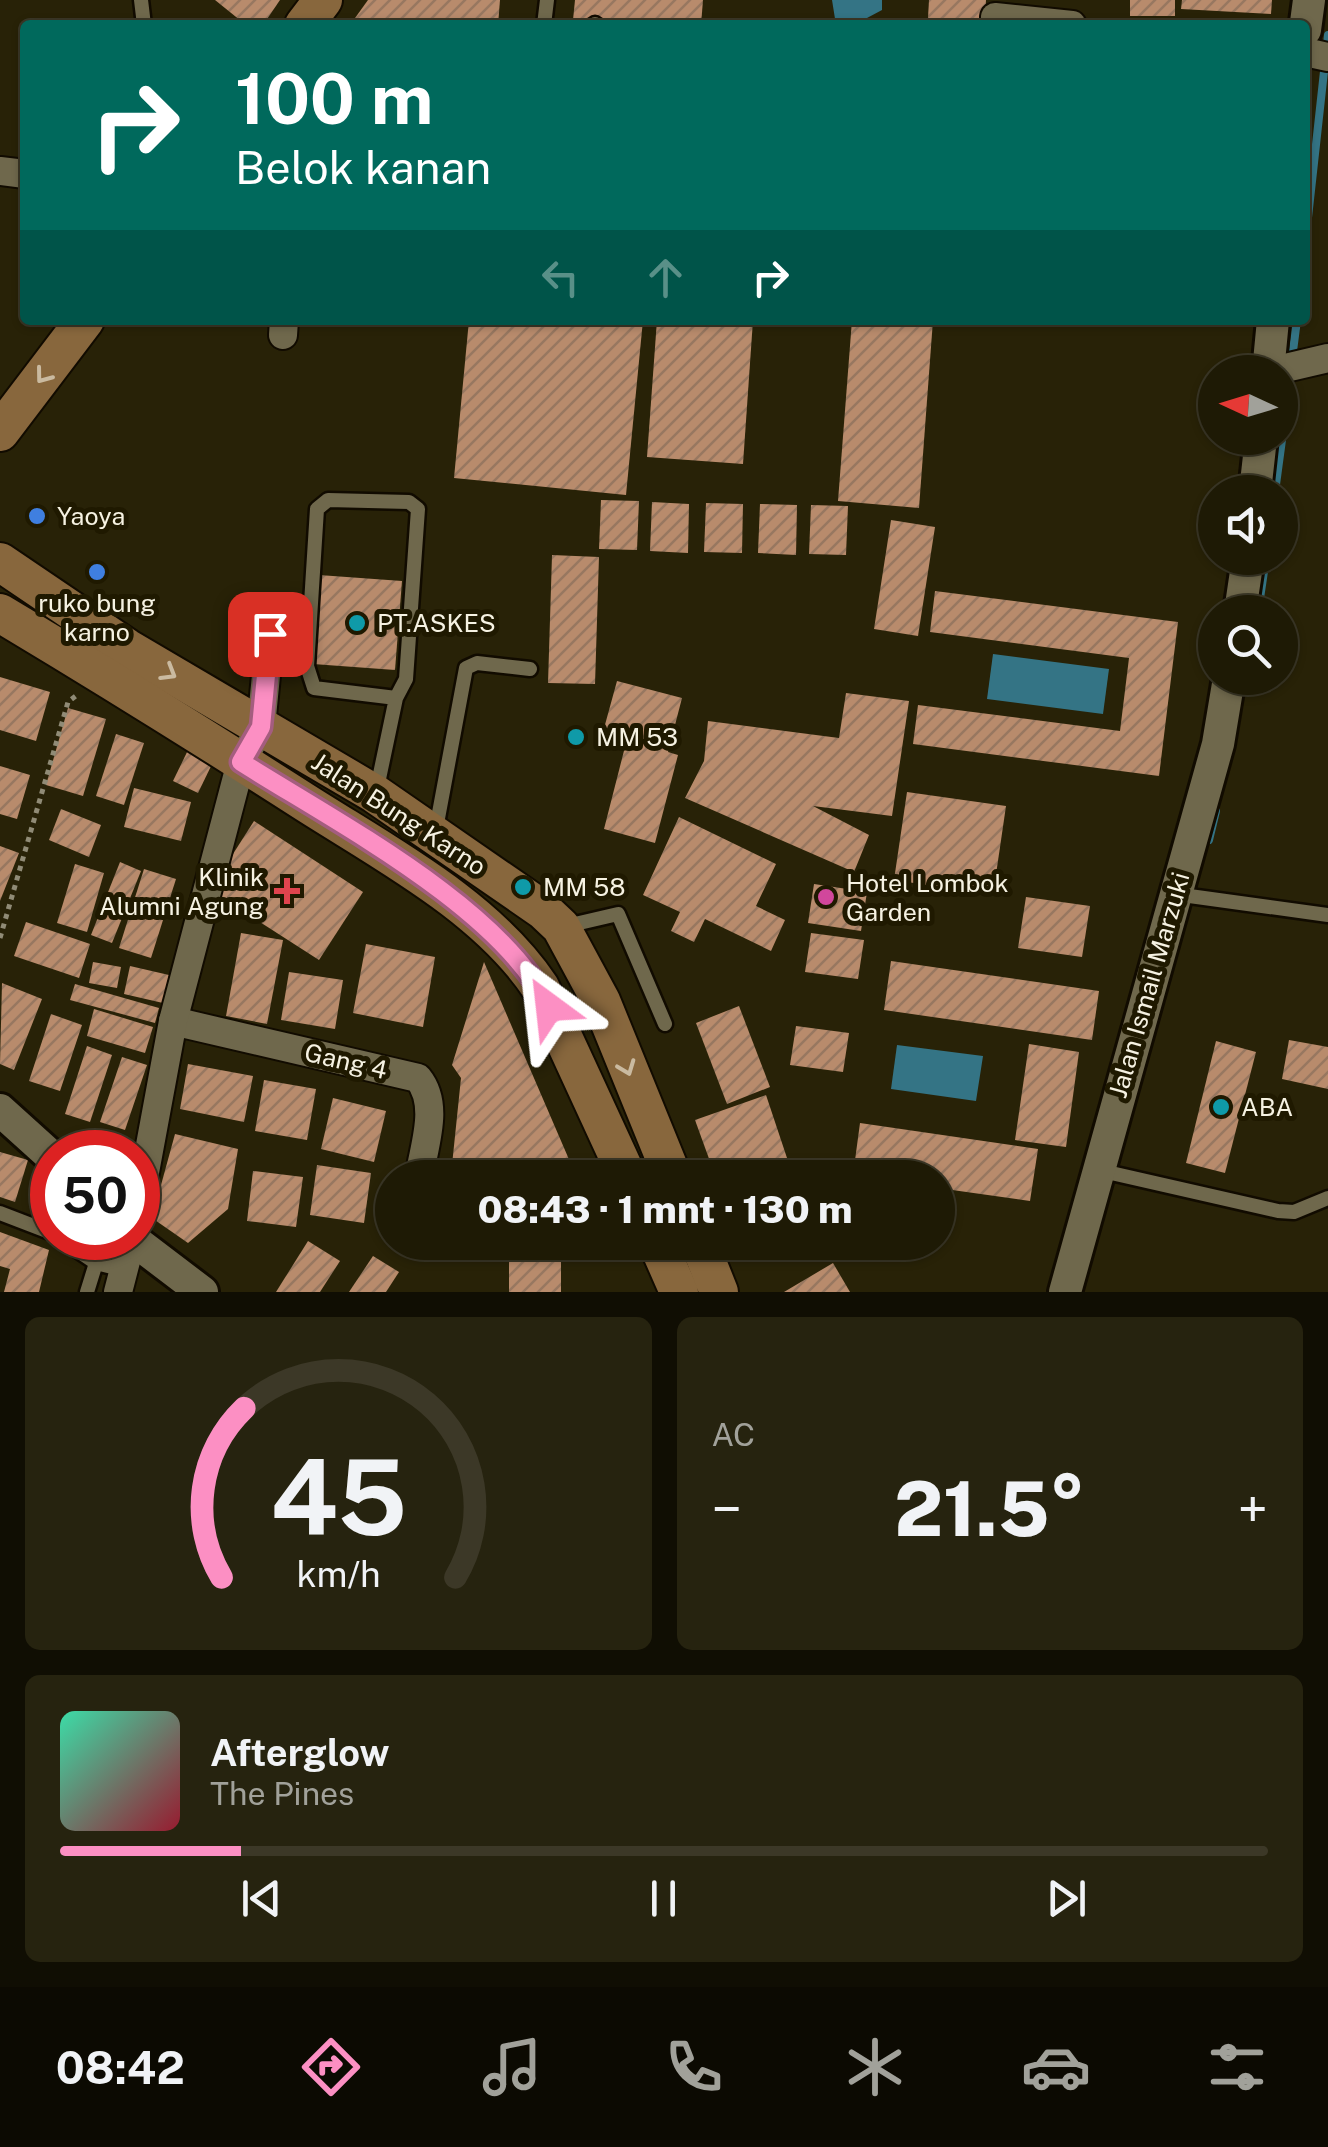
<!DOCTYPE html>
<html lang="id">
<meta charset="utf-8">
<style>
body{margin:0;font-family:"Public Sans",sans-serif;background:#26230f;color:#f1f3f6;height:100vh;display:flex;flex-direction:column;font-size:38px;white-space:nowrap}
*{box-sizing:border-box;margin:0}
p{font-size:32px;color:#a1a19a}
.icon{flex:none;width:55px;height:55px;fill:none;stroke:currentColor;stroke-width:2;stroke-linecap:round;stroke-linejoin:round}
.map{position:relative;height:1292px;overflow:hidden}
.side{display:flex;flex-direction:column;gap:25px;padding:25px;background:#100e03;flex:1}
.side>*{flex:none}
.top-card{position:absolute;left:20px;top:20px;width:1290px;height:305px;border-radius:10px;box-shadow:0 2px 8px #0004,0 0 0 2px #3c3827;background:#00695c;color:#fff;overflow:hidden}
.needle{width:65px;rotate:274deg}
.tools{position:absolute;left:1198px;top:355px;display:grid;gap:20px}
.tools a{display:grid;place-items:center;width:100px;height:100px;border-radius:50%;background:#1e1a05;box-shadow:0 2px 8px #0004,0 0 0 2px #3c3827;font-size:50px}
.speed{position:absolute;left:30px;top:1130px;display:flex;gap:20px;font-size:50px;font-weight:700;text-align:center}
.speed>*{display:grid;place-content:center;width:130px;height:130px;border-radius:50%;background:#1e1a05;box-shadow:0 2px 8px #0004,0 0 0 2px #3c3827;line-height:1}
.speed .limit{border:15px solid #d22;background:#fff;color:#111}
.pin{position:absolute;display:grid;place-items:center;width:85px;height:85px;color:#fff;margin:-42px;border-radius:20px;box-shadow:0 5px 15px #0006}
.me{position:absolute;width:110px;margin:-55px;rotate:330deg;stroke-linejoin:round;filter:drop-shadow(0 0 8px #0008)}
.turn{display:flex;align-items:center;gap:35px;height:210px;padding:0 50px;font-size:45px}
.turn .icon{width:130px;height:130px;stroke-width:2.5}
.turn b{display:block;font-size:70px;line-height:85px}
.lanes{display:flex;align-items:center;height:95px;padding:0 50px;background:#0003;justify-content:center;gap:50px;direction:ltr}
.lanes .off{opacity:.35}
.big{font-size:75px;font-weight:800;line-height:1.1}
.side .card{flex:1;display:flex;flex-direction:column;justify-content:center;gap:15px;min-width:0;padding:0 35px;border-radius:15px;background:#26230f}
.side .dial{align-items:center;gap:0}
.dial svg{height:260px;overflow:visible;fill:none;stroke:#3c3827;stroke-width:7;stroke-linecap:round;text-anchor:middle}
.dial text{fill:#f1f3f6;stroke:none}
.song{display:flex;align-items:center;gap:30px}
.cover{width:120px;height:120px;border-radius:15px;background:linear-gradient(135deg,hsl(160 70% 55%),hsl(350 70% 35%))}
.played{height:10px;border-radius:5px;background:linear-gradient(90deg,#fc8fc3 15%,#3c3827 15%)}
.keys{display:flex;justify-content:space-around;direction:ltr}
.heat{display:flex;justify-content:space-between;align-items:center;font-size:55px;direction:ltr}
.side .tiles{flex:1;display:grid;gap:25px;grid-template-columns:1fr 1fr}
.card:last-child{grid-column:span 2}
.trip{position:absolute;left:375px;top:1160px;width:580px;height:100px;border-radius:50px;background:#1e1a05;box-shadow:0 2px 8px #0004,0 0 0 2px #3c3827;font-weight:800;line-height:100px;text-align:center}
.tabs{display:flex;height:160px;justify-content:space-around;align-items:center;background:#0c0a02;color:#a1a19a}
.tabs .icon{width:70px;height:70px}
.tabs .current{color:#fc8fc3}
.tabs b{font-size:45px;color:#f1f3f6}
.map>svg:first-child{display:block}
.water{fill:#347485}
.lines{fill:none;stroke-linecap:round;stroke-linejoin:round}
.stream{stroke:#347485;stroke-width:8}
.building{fill:url(#building-hatch)}
.service-casing{stroke:#110b00;stroke-width:19}
.minor-casing{stroke:#110b00;stroke-width:32}
.tertiary-casing{stroke:#110b00;stroke-width:38}
.secondary-casing{stroke:#110b00;stroke-width:42}
.path{stroke:#908b76;stroke-width:5;stroke-dasharray:5 5;stroke-linecap:butt}
.service{stroke:#6f684c;stroke-width:14}
.minor{stroke:#6f684c;stroke-width:28}
.tertiary{stroke:#6f684c;stroke-width:32}
.secondary{stroke:#88673d;stroke-width:38}
.oneway{stroke:#cabaa0}
.route-casing{stroke:#a45d7f;stroke-width:25}
.route{stroke:#fc8fc3;stroke-width:18}
.shop-dot{fill:#3f7fe0;stroke:#1f1900;stroke-width:4}
.culture-dot{fill:#0f9aa8;stroke:#1f1900;stroke-width:4}
.health-dot{fill:#e0444e;stroke:#1f1900;stroke-width:4}
.hotel-dot{fill:#d1479c;stroke:#1f1900;stroke-width:4}
.labels{text-anchor:middle;stroke-width:10;stroke-linejoin:round;paint-order:stroke}
.poi-label{font-size:25px;fill:#f6f2e2;stroke:#1f1900;text-anchor:start}
.street-label{font-size:25px;fill:#f6f2e2;stroke:#1f1900}
</style>
<div class="map">
<svg width="1328" height="1292" viewBox="0 0 1328 1292">
<defs>
<pattern id="building-hatch" width="6" height="6" patternUnits="userSpaceOnUse" patternTransform="scale(2.5)"><rect width="6" height="6" fill="#b88b6c"/><path d="M-1 1l2-2M0 6l6-6M5 7l2-2" fill="none" stroke="#977760"/></pattern>
</defs>
<rect width="100%" height="100%" fill="#282207"/>
<g class="water">
<polygon points="832,0 882,0 882,10 867,18 867,25 836,25"/>
<polygon points="993,654 1109,669 1103,714 987,699"/>
<polygon points="897,1045 983,1056 976,1101 891,1089"/>
</g>
<g class="lines">
<g class="stream">
<polyline points="1305,245 1328,35"/>
<polyline points="1292,359 1297,320"/>
<polyline points="1275,492 1291,373"/>
<polyline points="1258,612 1266,558"/>
<polyline points="1209,840 1216,811"/>
</g>
</g>
<g class="building">
<polygon points="215,0 280,0 263,25 246,25"/>
<polygon points="368,0 500,0 498,25 350,25"/>
<polygon points="575,0 703,0 701,25 573,20"/>
<polygon points="929,0 986,0 985,21 928,18"/>
<rect x="1130" y="0" width="45" height="16"/>
<polygon points="1182,0 1272,0 1271,14 1181,9"/>
<polygon points="469,320 643,320 626,495 454,478"/>
<polygon points="657,320 753,320 743,464 647,457"/>
<polygon points="852,320 933,320 919,508 838,501"/>
<polygon points="601,500 639,501 637,550 599,549"/>
<polygon points="652,502 689,504 688,553 650,551"/>
<polygon points="706,503 743,504 742,553 704,552"/>
<polygon points="760,504 797,505 796,555 758,553"/>
<polygon points="811,505 848,506 846,555 809,554"/>
<polygon points="891,520 935,527 918,636 874,629"/>
<polygon points="552,555 599,557 595,684 548,683"/>
<polygon points="319,575 402,581 395,670 313,664"/>
<polygon points="935,591 1178,622 1159,776 913,744 918,705 1120,731 1129,658 930,632"/>
<polygon points="0,677 50,692 36,741 0,730"/>
<polygon points="617,681 682,698 668,752 678,755 655,843 604,829 627,739 603,732"/>
<polygon points="846,693 909,701 892,816 813,806 869,835 854,872 685,798 704,761 708,721 839,738"/>
<polygon points="68,708 106,719 83,796 46,785"/>
<polygon points="116,734 144,743 124,805 96,796"/>
<polygon points="189,748 214,760 198,793 173,781"/>
<polygon points="0,766 30,775 17,819 0,814"/>
<polygon points="134,788 191,802 181,841 124,827"/>
<polygon points="907,792 1006,806 993,895 894,880"/>
<polygon points="61,809 101,825 89,857 49,840"/>
<polygon points="679,817 776,864 756,906 785,920 771,951 705,919 694,942 671,931 680,912 643,895"/>
<polygon points="254,821 363,892 319,960 210,890"/>
<polygon points="0,846 19,853 0,901"/>
<polygon points="120,862 141,871 112,943 91,935"/>
<polygon points="75,864 104,873 87,932 57,923"/>
<polygon points="144,869 176,879 151,958 119,948"/>
<polygon points="814,884 867,892 861,931 808,923"/>
<polygon points="1026,897 1090,906 1082,957 1018,948"/>
<polygon points="26,922 90,944 79,978 14,956"/>
<polygon points="241,933 283,940 267,1024 226,1016"/>
<polygon points="811,933 864,940 858,979 805,972"/>
<polygon points="366,944 435,957 423,1027 353,1013"/>
<polygon points="891,961 1099,991 1092,1040 884,1010"/>
<polygon points="93,962 121,967 117,988 89,983"/>
<polygon points="484,962 577,1178 530,1178 452,1165 461,1078 452,1065"/>
<polygon points="130,966 169,975 163,1003 124,994"/>
<polygon points="289,972 343,980 335,1029 281,1020"/>
<polygon points="2,983 42,999 14,1070 0,1064"/>
<polygon points="75,984 159,1008 155,1023 70,1000"/>
<polygon points="739,1006 770,1087 727,1104 696,1023"/>
<polygon points="94,1009 153,1027 145,1053 87,1036"/>
<polygon points="51,1014 82,1025 60,1091 29,1081"/>
<polygon points="796,1026 849,1033 843,1072 790,1065"/>
<polygon points="1289,1040 1328,1047 1328,1089 1282,1079"/>
<polygon points="1216,1041 1256,1052 1225,1173 1186,1163"/>
<polygon points="1029,1044 1079,1052 1066,1147 1015,1140"/>
<polygon points="87,1046 112,1055 90,1122 65,1114"/>
<polygon points="122,1057 147,1065 125,1130 100,1122"/>
<polygon points="188,1064 253,1076 244,1122 180,1109"/>
<polygon points="264,1080 316,1089 307,1140 255,1131"/>
<polygon points="766,1095 787,1158 733,1178 716,1178 695,1120"/>
<polygon points="333,1098 386,1111 374,1162 321,1149"/>
<polygon points="860,1123 1038,1149 1030,1201 938,1188 938,1178 853,1175"/>
<polygon points="175,1134 238,1149 228,1209 188,1243 152,1218"/>
<polygon points="0,1152 28,1160 15,1202 0,1197"/>
<polygon points="317,1165 371,1173 364,1223 310,1215"/>
<polygon points="253,1171 303,1177 296,1227 247,1221"/>
<polygon points="0,1232 49,1250 39,1292 4,1292 10,1269 0,1266"/>
<polygon points="308,1241 340,1261 320,1292 276,1292"/>
<polygon points="740,1242 807,1242 806,1259 739,1255"/>
<polygon points="373,1256 399,1272 386,1292 349,1292"/>
<polygon points="561,1256 561,1292 509,1292 509,1257"/>
<polygon points="833,1263 850,1292 784,1292"/>
</g>
<g class="lines">
<g class="service-casing">
<g id="service">
<polyline points="141,0 144,25"/>
<polyline points="544,25 547,0"/>
<polyline points="595,25 595,24"/>
<polyline points="376,793 396,698 406,679 418,509 409,502 328,500 317,509 307,666 314,688 396,698"/>
<polyline points="436,829 466,668 477,663 530,669"/>
<polyline points="1175,894 1328,915"/>
<polyline points="562,927 618,914 665,1024"/>
<polyline points="1098,1170 1278,1211 1294,1212 1328,1198"/>
<polyline points="0,1213 52,1233"/>
<polyline points="59,1238 96,1263 124,1270"/>
<polyline points="87,1292 96,1263"/>
</g>
</g>
<g class="minor-casing">
<g id="minor">
<polyline points="995,17 1072,25"/>
<polyline points="1305,52 1328,57"/>
<polyline points="0,171 25,174"/>
<polyline points="283,335 284,320"/>
<polyline points="1268,372 1328,358"/>
<path d="M173,1021l245,57c22,27 6,67 1,100"/>
<polyline points="138,1210 173,1021 241,762 261,727 270,634"/>
<polyline points="118,1292 132,1238"/>
</g>
</g>
<g class="tertiary-casing">
<g id="tertiary">
<polyline points="1305,30 1309,0"/>
<polyline points="1268,372 1273,320"/>
<polyline points="1255,492 1261,438"/>
<polyline points="1240,612 1248,558"/>
<polyline points="0,1110 52,1157"/>
<polyline points="131,1238 202,1292"/>
<polyline points="1065,1292 1218,744 1229,678"/>
</g>
</g>
<g class="secondary-casing">
<g id="secondary">
<polyline points="304,25 323,0"/>
<polyline points="0,432 85,320"/>
<polyline points="0,562 127,648 375,794 543,910 561,927 601,1001 673,1178"/>
<path d="M0,613c102,61 203,124 303,188 81,52 183,105 237,186l88,191"/>
<polyline points="657,1242 679,1292"/>
<polyline points="699,1242 719,1292"/>
</g>
</g>
<polyline class="path" points="0,938 68,702 77,695"/>
<use href="#service" class="service"/>
<use href="#minor" class="minor"/>
<use href="#tertiary" class="tertiary"/>
<use href="#secondary" class="secondary"/>
</g>
<defs><path id="oneway-chevron" d="M-2-3.5L2.5 0L-2 3.5" fill="none" stroke-width="1.6" stroke-linecap="round" stroke-linejoin="round" transform="scale(2.5)"/></defs>
<g class="oneway">
<use href="#oneway-chevron" transform="translate(43 376) rotate(127)"/>
<use href="#oneway-chevron" transform="translate(169 673) rotate(31)"/>
<use href="#oneway-chevron" transform="translate(627 1068) rotate(69)"/>
</g>
<g class="lines">
<g class="route-casing">
<path id="route" d="M270,634l-9,93 -20,35c93,59 261,146 308,245"/>
</g>
<use href="#route" class="route"/>
</g>
<g class="shop-dot">
<circle cx="37" cy="516" r="10"/>
<circle cx="97" cy="572" r="10"/>
</g>
<g class="culture-dot">
<circle cx="357" cy="623" r="10"/>
<circle cx="576" cy="737" r="10"/>
<circle cx="523" cy="887" r="10"/>
<circle cx="1221" cy="1107" r="10"/>
</g>
<path class="health-dot" d="M282 876h10v10h10v10h-10v10h-10v-10h-10v-10h10z"/>
<circle class="hotel-dot" cx="826" cy="897" r="10"/>
<g class="labels">
<g class="poi-label">
<text x="57" y="525">Yaoya</text>
<text x="97" y="612" text-anchor="middle">ruko bung<tspan x="97" dy="29">karno</tspan></text>
<text x="377" y="632">PT.ASKES</text>
<text x="596" y="746">MM 53</text>
<text x="264" y="886" text-anchor="end">Klinik<tspan x="264" dy="29">Alumni Agung</tspan></text>
<text x="846" y="892">Hotel Lombok<tspan x="846" dy="29">Garden</tspan></text>
<text x="543" y="896">MM 58</text>
<text x="1241" y="1116">ABA</text>
</g>
<g class="street-label">
<text transform="translate(399 814) rotate(33)" y="9">Jalan Bung Karno</text>
<text transform="translate(1149 985) rotate(-74)" y="9">Jalan Ismail Marzuki</text>
<text transform="translate(346 1061) rotate(13)" y="9">Gang 4</text>
</g>
</g>
</svg>
<div class="tools">
<a><svg class="needle" viewBox="-14 -14 28 28"><path d="M0-13l5 13h-10z" fill="#e53935"/><path d="M0 13l5-13h-10z" fill="#a1a19a"/></svg></a>
<a><svg class="icon" aria-label="sound" viewBox="0 0 24 24"><path d="M4 9h4l5-4v14l-5-4H4zM17 9q2 3 0 6"/></svg></a>
<a><svg class="icon" aria-label="search" viewBox="0 0 24 24"><circle cx="10" cy="10" r="6"/><path d="M15 15l6 6"/></svg></a>
</div>
<div class="speed"><div class="limit">50</div></div>
<div class="pin" style="left:270px;top:634px;background:#d93025"><svg class="icon" aria-label="arrive" viewBox="0 0 24 24"><path d="M6 21V4h12l-3 4 3 4H6"/></svg></div>
<svg class="me" style="left:549px;top:1007px" viewBox="-20 -20 40 40"><path d="M0-17L14 15 0 8-14 15z" fill="#fc8fc3" stroke="#fff" stroke-width="4"/></svg>
<div class="trip">08:43 · 1 mnt · 130 m</div>
<div class="top-card">
<div class="turn"><svg class="icon" aria-label="right" viewBox="0 0 24 24"><path d="M7 20v-9h11M14 6l5 5-5 5"/></svg><div><b>100 m</b>Belok kanan</div></div>
<div class="lanes"><svg class="icon off" aria-label="left" viewBox="0 0 24 24"><path d="M17 20v-9H6M10 6l-5 5 5 5"/></svg><svg class="icon off" aria-label="ahead" viewBox="0 0 24 24"><path d="M12 20V5M6 11l6-6 6 6"/></svg><svg class="icon" aria-label="right" viewBox="0 0 24 24"><path d="M7 20v-9h11M14 6l5 5-5 5"/></svg></div>
</div>
</div>
<section class="side">
<div class="tiles">
<div class="card dial"><svg viewBox="0 0 100 80">
<path d="M14 69A42 42 0 1 1 86 69"/>
<path d="M14 69A42 42 0 0 1 21 17" stroke="#fc8fc3"/>
<text x="50" y="56" font-size="32" font-weight="700">45</text>
<text x="50" y="72" font-size="11">km/h</text>
</svg></div>
<div class="card"><p>AC</p>
<div class="heat"><a>−</a><b class="big">21.5°</b><a>+</a></div>
</div>
<div class="card">
<div class="song"><i class="cover"></i><div><b>Afterglow</b><p>The Pines</p></div></div>
<div class="played"></div>
<div class="keys"><svg class="icon" aria-label="previous" viewBox="0 0 24 24"><path d="M18 5L8 12l10 7zM5 5v14"/></svg><svg class="icon" aria-label="pause" viewBox="0 0 24 24"><path d="M8 5v14M16 5v14"/></svg><svg class="icon" aria-label="next" viewBox="0 0 24 24"><path d="M6 5l10 7-10 7zM19 5v14"/></svg></div>
</div>
</div>
</section>
<nav class="tabs">
<b>08:42</b>
<svg class="icon current" aria-label="directions" viewBox="0 0 24 24"><path d="M12 3l9 9-9 9-9-9zM9 14v-3h6M13 9l2 2-2 2"/></svg>
<svg class="icon" aria-label="music" viewBox="0 0 24 24"><path d="M9 18V5l10-2v13"/><circle cx="6" cy="18" r="3"/><circle cx="16" cy="16" r="3"/></svg>
<svg class="icon" aria-label="phone" viewBox="0 0 24 24"><path d="M5 4h4l2 5-3 2q2 4 5 5l2-3 5 2v4C11 20 4 13 5 4z"/></svg>
<svg class="icon" aria-label="climate" viewBox="0 0 24 24"><path d="M12 3v18M4 7l16 10M4 17L20 7"/></svg>
<svg class="icon" aria-label="car" viewBox="0 0 24 24"><path d="M5 17H2v-5l4-1 3-4h7l3 4 3 1v5h-3M9 17h6M6 11h13"/><circle cx="7" cy="17" r="2"/><circle cx="17" cy="17" r="2"/></svg>
<svg class="icon" aria-label="filters" viewBox="0 0 24 24"><path d="M4 7h16M4 17h16"/><circle cx="9" cy="7" r="2"/><circle cx="15" cy="17" r="2"/></svg>
</nav>
